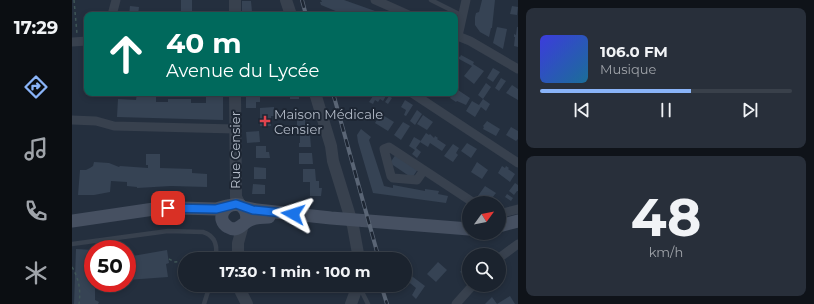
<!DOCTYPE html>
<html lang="fr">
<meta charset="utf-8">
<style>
body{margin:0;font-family:Montserrat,sans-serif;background:#282f3a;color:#f1f3f6;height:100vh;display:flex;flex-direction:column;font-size:15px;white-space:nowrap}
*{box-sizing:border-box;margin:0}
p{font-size:13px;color:#a0a4aa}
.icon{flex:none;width:22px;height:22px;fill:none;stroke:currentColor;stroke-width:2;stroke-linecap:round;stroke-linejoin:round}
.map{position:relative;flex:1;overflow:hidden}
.drawer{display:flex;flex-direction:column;gap:8px;padding:8px;background:#0f1319;width:296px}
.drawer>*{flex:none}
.top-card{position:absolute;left:12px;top:12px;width:374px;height:84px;border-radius:8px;box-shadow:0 2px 6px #0003,0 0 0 1px #39404a;background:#00695c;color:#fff;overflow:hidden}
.needle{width:26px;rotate:57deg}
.fabs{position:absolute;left:390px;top:196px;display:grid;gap:8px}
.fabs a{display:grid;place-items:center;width:44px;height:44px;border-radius:50%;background:#1b232e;box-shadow:0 2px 6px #0003,0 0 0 1px #39404a;font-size:20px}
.speed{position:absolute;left:12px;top:240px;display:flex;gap:8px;font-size:20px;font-weight:700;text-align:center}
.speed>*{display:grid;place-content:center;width:52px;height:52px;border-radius:50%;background:#1b232e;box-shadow:0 2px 6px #0003,0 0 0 1px #39404a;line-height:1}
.speed .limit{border:6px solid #d22;background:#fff;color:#111}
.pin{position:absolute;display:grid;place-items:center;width:34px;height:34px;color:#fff;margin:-17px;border-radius:8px;box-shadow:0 2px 6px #0006}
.me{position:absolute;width:44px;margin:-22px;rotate:276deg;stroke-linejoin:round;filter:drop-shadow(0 0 3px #0008)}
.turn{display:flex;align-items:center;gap:14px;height:84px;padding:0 16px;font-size:18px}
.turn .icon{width:52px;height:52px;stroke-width:2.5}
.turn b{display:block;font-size:28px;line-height:34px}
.drawer .widget{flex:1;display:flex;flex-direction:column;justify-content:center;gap:6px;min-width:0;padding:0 14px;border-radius:8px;background:#282f3a}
.drawer .dial{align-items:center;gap:0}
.dial b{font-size:52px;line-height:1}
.song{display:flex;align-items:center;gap:12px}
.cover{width:48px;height:48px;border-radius:6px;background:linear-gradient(135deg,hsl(240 70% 55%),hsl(200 70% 35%))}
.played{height:4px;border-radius:2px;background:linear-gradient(90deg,#8ab4f8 60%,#39404a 60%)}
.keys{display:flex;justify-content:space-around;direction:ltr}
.trip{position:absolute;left:106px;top:252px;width:234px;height:40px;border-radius:20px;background:#1b232e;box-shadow:0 2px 6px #0003,0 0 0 1px #39404a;font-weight:700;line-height:40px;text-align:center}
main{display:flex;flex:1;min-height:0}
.tab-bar{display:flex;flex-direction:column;width:72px;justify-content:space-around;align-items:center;background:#0b0e12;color:#a0a4aa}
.tab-bar .icon{width:28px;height:28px}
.tab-bar .current{color:#8ab4f8}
.tab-bar b{font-size:18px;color:#f1f3f6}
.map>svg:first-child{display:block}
.building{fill:#364354}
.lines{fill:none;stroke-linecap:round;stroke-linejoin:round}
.path{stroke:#3f5557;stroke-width:1.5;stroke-dasharray:3 3;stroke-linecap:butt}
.service{stroke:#38414e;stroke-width:4.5}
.minor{stroke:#38414e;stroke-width:9}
.tertiary{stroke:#38414e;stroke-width:12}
.secondary{stroke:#465061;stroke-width:13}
.rail-casing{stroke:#5a6575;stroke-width:4}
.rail{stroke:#1d2633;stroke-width:2.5;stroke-dasharray:8;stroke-linecap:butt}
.route-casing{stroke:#114b97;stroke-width:10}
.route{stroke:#1a73e8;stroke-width:7}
.health-dot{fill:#e0444e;stroke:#1d2633;stroke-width:1.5}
.labels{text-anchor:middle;stroke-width:4;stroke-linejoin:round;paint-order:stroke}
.poi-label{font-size:13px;fill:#b4bcc9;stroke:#1d2633;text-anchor:start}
.street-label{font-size:13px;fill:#b4bcc9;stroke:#1d2633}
</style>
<main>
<nav class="tab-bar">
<b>17:29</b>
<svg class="icon current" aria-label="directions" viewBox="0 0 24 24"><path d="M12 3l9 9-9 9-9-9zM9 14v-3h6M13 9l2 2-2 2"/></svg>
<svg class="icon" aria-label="music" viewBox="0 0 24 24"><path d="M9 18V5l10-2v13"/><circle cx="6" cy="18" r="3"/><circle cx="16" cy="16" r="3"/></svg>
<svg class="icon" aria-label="phone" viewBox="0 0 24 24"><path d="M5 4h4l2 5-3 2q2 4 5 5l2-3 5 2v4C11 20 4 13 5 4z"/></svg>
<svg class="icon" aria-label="climate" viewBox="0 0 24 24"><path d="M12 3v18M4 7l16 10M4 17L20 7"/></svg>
</nav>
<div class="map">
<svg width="446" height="304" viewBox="0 0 446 304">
<rect width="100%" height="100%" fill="#242f3e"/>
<g class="building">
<rect x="109" y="0" width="11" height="13"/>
<polygon points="249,0 272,0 303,11 302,15 269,15 266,12 249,5 248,2 250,2"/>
<polygon points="410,0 423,0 420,28 419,28 417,37 408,32 403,25 403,17 404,13 407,12"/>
<polygon points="170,1 179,1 180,12 170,13"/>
<polygon points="58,6 67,7 66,15 57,15"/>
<polygon points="440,6 446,7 445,15 438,14"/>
<polygon points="425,27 435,29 431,49 421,43"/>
<polygon points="445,27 446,27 446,47 442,46 443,37 442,37 442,34 444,35"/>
<polygon points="383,54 388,57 389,55 402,62 401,64 412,71 402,84 392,76 400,66 387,59 383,67"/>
<polygon points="421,68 428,72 421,82 415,78"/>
<polygon points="429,78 434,81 427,91 423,88"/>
<polygon points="414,83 419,87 411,99 406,95"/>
<polygon points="440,85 446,89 446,100 434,93"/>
<polygon points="383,88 398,98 394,105 385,101 384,102 378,98 381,93 383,93"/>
<polygon points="65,93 84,93 84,102 96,102 96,99 119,99 119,103 134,103 134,93 151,93 151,120 45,117 46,99 64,100"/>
<polygon points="174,93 185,93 185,96 188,96 188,102 184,102 184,108 174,108"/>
<rect x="218" y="93" width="9" height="6"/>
<polygon points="303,93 313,93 312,94 314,96 311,101 308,99 306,102 303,100 301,104 297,102"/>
<polygon points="317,96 320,98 316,104 313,102"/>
<polygon points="411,99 418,104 414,111 409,107 403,117 394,111 400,101 407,105"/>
<polygon points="333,100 341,105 334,116 332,115 334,110 329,107"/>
<polygon points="202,107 202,116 199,116 199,126 188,126 188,108"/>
<polygon points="345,110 350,114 343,125 338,121"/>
<polygon points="309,114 322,122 316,131 303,123"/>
<polygon points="351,115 361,122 355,130 345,124"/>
<rect x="225" y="116" width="8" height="14"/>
<polygon points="415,121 428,129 424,136 411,129 412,127 411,126"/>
<polygon points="331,122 338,126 329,140 322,135"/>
<polygon points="213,127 221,127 221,133 214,133"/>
<polygon points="439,127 446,131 446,139 444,141 434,135"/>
<polygon points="289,129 299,137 297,140 312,186 321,188 321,185 353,191 353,189 367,191 366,194 376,196 374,203 301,193 286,142 285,135"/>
<polygon points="187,131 188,142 175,143 174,132"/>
<polygon points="354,133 357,135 358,134 362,138 363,136 366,138 365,139 374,145 370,151 358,143 356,147 348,142"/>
<polygon points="228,135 238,135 239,147 227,147 227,143 228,143"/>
<polygon points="342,137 349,141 344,148 349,152 345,158 340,154 343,150 337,146"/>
<polygon points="395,143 405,149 399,158 389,151"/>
<polygon points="381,144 387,148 384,153 386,155 381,162 372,156"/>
<polygon points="184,146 194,146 194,152 197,152 198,158 184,158"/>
<polygon points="227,153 240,153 241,164 227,164"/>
<polygon points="74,154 88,154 88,168 120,169 120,173 135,174 135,187 99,186 65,188 65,187 55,186 55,182 39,181 38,192 22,195 6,195 8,170 14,170 18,168 21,166 22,162 37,163 47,167 48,166 76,168 76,165 74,165"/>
<polygon points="324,154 346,169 340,178 318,163"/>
<polygon points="405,162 416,170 410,179 399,172"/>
<polygon points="430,166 433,168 434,166 437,168 436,169 443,174 438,182 426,173"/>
<polygon points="182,167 194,168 194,179 182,179"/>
<polygon points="231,169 243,169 244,181 247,181 247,188 250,188 249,196 238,196 238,182 231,182"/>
<polygon points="443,183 446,185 446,191 445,191 442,195 437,191"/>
<polygon points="181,184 193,185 193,194 180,194"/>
<polygon points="413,186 424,193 416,203 407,203 403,200"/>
<polygon points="435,194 441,198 439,201 433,197"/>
<polygon points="4,249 21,250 21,283 23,283 23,300 27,302 26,304 2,304"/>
<polygon points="95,250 97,263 94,264 96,277 55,280 55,257"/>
<polygon points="366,262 375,270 364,282 355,274"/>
<polygon points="397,262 397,268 392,274 388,272"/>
<polygon points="337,274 353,286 344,299 340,295 344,288 333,279"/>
<polygon points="438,296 443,304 425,304"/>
<polygon points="420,297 425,304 413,304"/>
</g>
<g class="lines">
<g class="path">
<polyline points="2,0 5,34"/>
<polyline points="304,15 305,10"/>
<polyline points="97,259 103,262 113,261"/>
<polyline points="124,259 136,257"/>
<path d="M0,267c7,12 9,23 7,37"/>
</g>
<g class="service">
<polyline points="359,0 391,16"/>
<path d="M0,244l96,-13 35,1c13,4 15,15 12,27"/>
<polyline points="285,290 290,292 296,304"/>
<polyline points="132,304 138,285"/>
</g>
<g class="minor">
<polyline points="303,0 337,15"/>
<polyline points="40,15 44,0"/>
<polyline points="383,35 398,41 446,69"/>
<polyline points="386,36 394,0"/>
<polyline points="0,42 15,41"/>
<polyline points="340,93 446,163"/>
<polyline points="0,120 24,121 42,126 163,129"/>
<polyline points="352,170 345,180 321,178 319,176 312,149 317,147 402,203"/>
<polyline points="427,214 446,209"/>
<polyline points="427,258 446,244"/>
<polyline points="384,304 401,285"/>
</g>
<g class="tertiary">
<polyline points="163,0 163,15"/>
<polyline points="214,0 219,15"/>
<polyline points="163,93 164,197 168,205"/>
<polyline points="243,93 259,146 261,161 281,226 287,259"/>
<polyline points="166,259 166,243 171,225"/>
<polyline points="167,285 169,292 175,304"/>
<polyline points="279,304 286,285"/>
</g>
<g class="secondary">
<polyline points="171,207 185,210 259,218 397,229"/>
<polyline points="0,221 82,209 108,208 144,209 155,206"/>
<path d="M174,222c2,-7 0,-13 -6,-17 -16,-4 -25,15 -12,22 10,6 14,-4 22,-7 6,-3 12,-3 19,-3"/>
<polyline points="427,226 446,221"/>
</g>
<g class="rail-casing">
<g id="rail">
<polyline points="230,0 234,15"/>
<polyline points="261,93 307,259"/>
<polyline points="309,285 315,304"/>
</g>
</g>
<use href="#rail" class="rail"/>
</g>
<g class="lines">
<g class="route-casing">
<polyline id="route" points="96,208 144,209 164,204 181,210 221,214"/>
</g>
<use href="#route" class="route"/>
</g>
<path class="health-dot" d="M191 115h4v4h4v4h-4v4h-4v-4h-4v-4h4z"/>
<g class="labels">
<g class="poi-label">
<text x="202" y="119">Maison Médicale<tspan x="202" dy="15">Censier</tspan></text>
</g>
<g class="street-label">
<text transform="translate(163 150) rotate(-90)" y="5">Rue Censier</text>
</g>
</g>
</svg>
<div class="fabs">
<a><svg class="needle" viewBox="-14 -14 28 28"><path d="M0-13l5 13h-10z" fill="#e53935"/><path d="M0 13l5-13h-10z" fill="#a0a4aa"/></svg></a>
<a><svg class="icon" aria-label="search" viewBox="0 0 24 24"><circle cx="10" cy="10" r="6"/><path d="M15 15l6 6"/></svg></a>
</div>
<div class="speed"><div class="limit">50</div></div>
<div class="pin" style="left:96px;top:208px;background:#d93025"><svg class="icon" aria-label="arrive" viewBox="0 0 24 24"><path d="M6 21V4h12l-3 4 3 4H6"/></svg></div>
<svg class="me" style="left:221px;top:214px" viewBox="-20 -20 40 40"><path d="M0-17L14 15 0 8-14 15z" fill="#1a73e8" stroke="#fff" stroke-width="4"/></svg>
<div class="trip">17:30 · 1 min · 100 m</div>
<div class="top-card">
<div class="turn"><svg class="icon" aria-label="ahead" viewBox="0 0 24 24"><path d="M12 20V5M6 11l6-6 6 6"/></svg><div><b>40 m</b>Avenue du Lycée</div></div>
</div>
</div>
<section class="drawer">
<div class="widget">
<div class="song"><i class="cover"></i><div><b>106.0 FM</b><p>Musique</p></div></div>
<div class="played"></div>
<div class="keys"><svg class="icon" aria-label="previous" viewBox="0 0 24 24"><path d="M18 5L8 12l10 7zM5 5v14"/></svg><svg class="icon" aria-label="pause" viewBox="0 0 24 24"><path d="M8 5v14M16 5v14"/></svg><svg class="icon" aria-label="next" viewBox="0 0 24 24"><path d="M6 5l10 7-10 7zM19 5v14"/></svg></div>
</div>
<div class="widget dial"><b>48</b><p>km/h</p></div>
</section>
</main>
